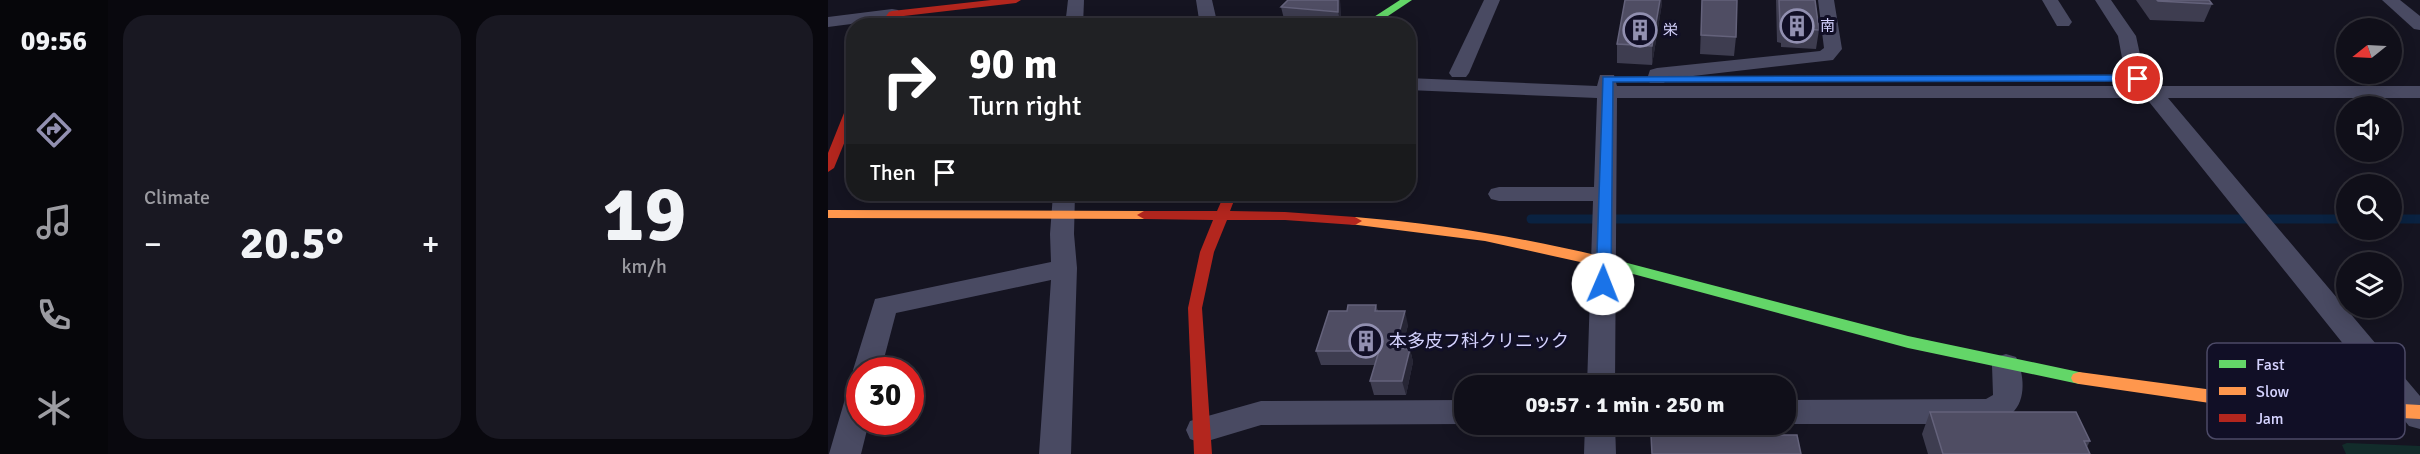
<!DOCTYPE html>
<meta charset="utf-8">
<style>
body{margin:0;font-family:Signika,"Noto Sans JP",sans-serif;background:#191822;color:#f1f3f6;height:100vh;display:flex;flex-direction:column;font-size:22px;white-space:nowrap}
*{box-sizing:border-box;margin:0}
p{font-size:20px;color:#9c9ca2}
.icon{flex:none;width:33px;height:33px;fill:none;stroke:currentColor;stroke-width:2;stroke-linecap:round;stroke-linejoin:round}
.map{position:relative;flex:1;overflow:hidden}
.details{display:flex;flex-direction:column;gap:15px;padding:15px;background:#09080e;width:720px}
.details>*{flex:none}
.hud{position:absolute;left:18px;top:18px;width:570px;height:183px;border-radius:24px;box-shadow:0 3px 15px #0003,0 0 0 2px #302f38;background:#202124;color:#fff;overflow:hidden}
.needle{width:39px;rotate:252deg}
.tools{position:absolute;left:1508px;top:18px;display:grid;gap:12px}
.tools a{display:grid;place-items:center;width:66px;height:66px;border-radius:50%;background:#100f19;box-shadow:0 3px 15px #0003,0 0 0 2px #302f38;font-size:30px}
.speed{position:absolute;left:18px;top:357px;display:flex;gap:12px;font-size:30px;font-weight:700;text-align:center}
.speed>*{display:grid;place-content:center;width:78px;height:78px;border-radius:50%;background:#100f19;box-shadow:0 3px 15px #0003,0 0 0 2px #302f38;line-height:1}
.speed .limit{border:9px solid #d22;background:#fff;color:#111}
.pin{position:absolute;display:grid;place-items:center;width:51px;height:51px;color:#fff;margin:-26px;border:3px solid #fff;border-radius:50%;box-shadow:0 2px 6px #0007}
.me{position:absolute;width:66px;margin:-33px;rotate:1deg;stroke-linejoin:round;filter:drop-shadow(0 0 4px #0008)}
.turn{display:flex;align-items:center;gap:21px;height:126px;padding:0 24px;font-size:27px}
.turn .icon{width:78px;height:78px;stroke-width:2.5}
.turn b{display:block;font-size:42px;line-height:51px}
.then{display:flex;align-items:center;height:57px;padding:0 24px;background:#0003;gap:12px;font-size:22px}
.big{font-size:45px;font-weight:700;line-height:1.1}
.details .widget{flex:1;display:flex;flex-direction:column;justify-content:center;gap:9px;min-width:0;padding:0 21px;border-radius:24px;background:#191822}
.details .dial{align-items:center;gap:0}
.dial b{font-size:78px;line-height:1}
.heat{display:flex;justify-content:space-between;align-items:center;font-size:33px;direction:ltr}
.details .tiles{flex:1;display:grid;gap:15px;grid-template-columns:repeat(2,1fr)}
.trip{position:absolute;left:626px;top:375px;width:342px;height:60px;border-radius:24px;background:#100f19;box-shadow:0 3px 15px #0003,0 0 0 2px #302f38;font-weight:700;line-height:60px;text-align:center}
main{display:flex;flex:1;min-height:0}
.menu{display:flex;flex-direction:column;width:108px;justify-content:space-around;align-items:center;background:#06060a;color:#9c9ca2}
.menu .icon{width:42px;height:42px}
.menu .selected{color:#9290b1}
.menu b{font-size:27px;color:#f1f3f6}
.map>svg:first-child{display:block}
.green{fill:#122c2b}
.lines{fill:none;stroke-linecap:round;stroke-linejoin:round}
.stream{stroke:#0a2241;stroke-width:9}
.street{fill:#494a62;fill-rule:evenodd}
.fast{fill:#63d668;fill-rule:evenodd}
.slow{fill:#ff974d;fill-rule:evenodd}
.jam{fill:#b3261e;fill-rule:evenodd}
.wall{fill:#3e3d50}
.shaded-wall{fill:#272635}
.building{fill:#4f4d63;stroke:#64627b;stroke-width:1.5}
.route{fill:#1a73e8;stroke:#114b97;stroke-width:1.5}
.labels{text-anchor:middle;stroke-width:6;stroke-linejoin:round;paint-order:stroke}
.far-poi-label{font-size:15px;fill:#d5d3ff;stroke:#110f26;text-anchor:start}
.poi-label{font-size:18px;fill:#d5d3ff;stroke:#110f26;text-anchor:start}
.key{fill:#110f26;stroke:#4c4a67;stroke-width:1.5}
.key-label{font-size:16px;fill:#d5d3ff}
</style>
<main>
<nav class="menu">
<b>09:56</b>
<svg class="icon selected" aria-label="directions" viewBox="0 0 24 24"><path d="M12 3l9 9-9 9-9-9zM9 14v-3h6M13 9l2 2-2 2"/></svg>
<svg class="icon" aria-label="music" viewBox="0 0 24 24"><path d="M9 18V5l10-2v13"/><circle cx="6" cy="18" r="3"/><circle cx="16" cy="16" r="3"/></svg>
<svg class="icon" aria-label="phone" viewBox="0 0 24 24"><path d="M5 4h4l2 5-3 2q2 4 5 5l2-3 5 2v4C11 20 4 13 5 4z"/></svg>
<svg class="icon" aria-label="climate" viewBox="0 0 24 24"><path d="M12 3v18M4 7l16 10M4 17L20 7"/></svg>
</nav>
<section class="details">
<div class="tiles">
<div class="widget"><p>Climate</p>
<div class="heat"><a>−</a><b class="big">20.5°</b><a>+</a></div>
</div>
<div class="widget dial"><b>19</b><p>km/h</p></div>
</div>
</section>
<div class="map">
<svg width="1592" height="454" viewBox="0 0 1592 454">
<rect width="100%" height="100%" fill="#151421"/>
<polygon class="green" points="1519,443 1592,446 1592,454 1518,454 1514,445"/>
<g class="lines">
<g class="stream">
<polyline points="703,219 768,219"/>
<polyline points="784,219 1420,219"/>
<polyline points="1436,219 1518,219"/>
<polyline points="1563,219 1592,219"/>
</g>
<g class="street">
<polygon points="240,0 256,0 255,26 237,26"/>
<polygon points="368,0 384,0 390,26 372,26"/>
<polygon points="656,0 672,0 641,73 638,77 624,77 621,73"/>
<polygon points="990,0 1006,0 1014,49 1005,60 839,79 836,83 822,83 819,79 822,70 829,68 992,51 996,48"/>
<polygon points="1214,0 1230,0 1244,22 1241,26 1229,26"/>
<polygon points="1267,0 1283,0 1308,36 1316,73 1329,86 1592,86 1592,98 1340,98 1592,396 1592,429 1581,426 1318,98 789,98 787,386 759,386 765,201 671,201 663,199 660,194 663,189 671,187 766,187 769,98 580,90 580,78 769,86 772,75 786,75 789,86 1307,86 1297,74 1290,36"/>
<polygon points="1554,0 1572,0 1592,16 1592,30 1586,29"/>
<polygon points="64,9 70,10 73,14 70,18 0,27 0,17"/>
<polygon points="225,194 247,194 246,234 249,268 243,454 211,454 223,280 68,313 53,370 32,370 32,379 29,378 25,370 47,299 223,262 222,234"/>
<path d="M1178,354l10,3c8,16 11,43 -4,56 -8,6 -19,8 -28,11h-199v-24l201,-1 7,-4 -1,-30 4,-8z"/>
<polygon points="32,387 32,422 41,422 33,454 1,454 17,399 22,391"/>
<polygon points="636,400 636,424 433,425 373,443 362,439 358,430 362,421 433,401"/>
<polygon points="757,424 787,424 788,454 756,454"/>
</g>
<g class="fast">
<polygon points="572,0 584,0 545,26 532,26"/>
<polygon points="784,259 1080,336 1251,372 1257,374 1259,378 1257,382 1251,384 1080,348 779,267 777,264 779,261"/>
</g>
<g class="slow">
<polygon points="0,210 316,211 323,215 316,219 0,218"/>
<path d="M527,217c87,7 172,21 257,42l7,5 -7,5 -127,-28 -135,-17 -2,-3 2,-3z"/>
<polygon points="1251,372 1430,396 1592,405 1592,419 1430,410 1251,384 1245,382 1243,378 1245,374"/>
</g>
<g class="jam">
<polygon points="163,0 193,0 188,3 67,17 61,26 51,26 61,12 64,11"/>
<polygon points="26,100 26,119 6,168 0,172 0,153 20,103"/>
<polygon points="401,194 407,198 402,211 457,212 527,217 534,221 527,225 457,220 399,220 386,252 374,308 384,454 366,454 360,308 372,252 385,220 316,219 309,215 316,211 389,211 396,195"/>
</g>
</g>
<g class="wall">
<polygon points="460,0 512,0 513,25 456,19 453,7"/>
<polygon points="874,0 908,37 906,56 872,54"/>
<polygon points="948,0 987,0 991,30 988,49 953,47 953,43 949,42"/>
<polygon points="1308,0 1381,0 1384,4 1376,22 1322,20"/>
<polygon points="834,3 824,65 789,63 789,44"/>
<polygon points="548,305 550,311 580,325 574,348 582,349 585,362 578,395 546,395 542,381 547,365 493,365 488,351 519,311"/>
<polygon points="1102,412 1262,441 1259,447 1262,454 1100,454 1094,434"/>
</g>
<g class="shaded-wall">
<polygon points="510,0 512,0 513,25 510,12"/>
<polygon points="832,0 834,0 834,3 824,65 824,46"/>
<polygon points="577,311 580,325 571,362 567,348"/>
<polygon points="582,349 585,362 578,395 574,381"/>
</g>
<g class="building">
<polygon points="460,0 510,0 510,12 453,7"/>
<polygon points="797,0 832,0 824,46 789,44"/>
<polygon points="874,0 909,0 908,37 873,35"/>
<polygon points="951,0 987,0 991,30 956,28 956,24 952,24"/>
<polygon points="1329,0 1381,0 1384,4 1330,1"/>
<polygon points="520,305 548,305 547,311 577,311 567,348 582,349 574,381 542,381 551,351 488,351 501,311 519,311"/>
<polygon points="1102,412 1248,412 1262,441 1256,441 1262,454 1115,454"/>
<polygon points="823,435 969,435 973,454 824,454"/>
</g>
<polygon class="route" points="1310,75 1314,76 1314,81 785,82 783,284 775,290 768,284 775,77"/>
<defs>
<g id="building-ring" transform="scale(1.725)"><circle r="9.5" fill="#110f26" stroke="#9290b1" stroke-width="1.5"/><path d="M-4-6H4V6H1V3H-1V6H-4ZM-2.5-4.3h1.7v1.8h-1.7ZM.8-4.3h1.7v1.8H.8ZM-2.5-1h1.7V.8h-1.7ZM.8-1h1.7V.8H.8Z" fill="#9290b1"/></g>
</defs>
<g fill-rule="evenodd">
<use href="#building-ring" x="969" y="26"/>
<use href="#building-ring" x="812" y="30"/>
<use href="#building-ring" x="538" y="341"/>
</g>
<g class="labels">
<g class="far-poi-label">
<text x="992" y="31">南</text>
<text x="835" y="35">栄</text>
</g>
<g class="poi-label">
<text x="561" y="347">本多皮フ科クリニック</text>
</g>
</g>
<rect x="1379" y="343" width="198" height="96" rx="9" class="key"/>
<rect x="1391" y="360" width="27" height="8" fill="#63d668"/>
<rect x="1391" y="387" width="27" height="8" fill="#ff974d"/>
<rect x="1391" y="414" width="27" height="8" fill="#b3261e"/>
<g class="key-label">
<text x="1428" y="370">Fast</text>
<text x="1428" y="397">Slow</text>
<text x="1428" y="424">Jam</text>
</g>
</svg>
<div class="tools">
<a><svg class="needle" viewBox="-14 -14 28 28"><path d="M0-13l5 13h-10z" fill="#e53935"/><path d="M0 13l5-13h-10z" fill="#9c9ca2"/></svg></a>
<a><svg class="icon" aria-label="sound" viewBox="0 0 24 24"><path d="M4 9h4l5-4v14l-5-4H4zM17 9q2 3 0 6"/></svg></a>
<a><svg class="icon" aria-label="search" viewBox="0 0 24 24"><circle cx="10" cy="10" r="6"/><path d="M15 15l6 6"/></svg></a>
<a><svg class="icon" aria-label="layers" viewBox="0 0 24 24"><path d="M12 4l9 5-9 5-9-5zM3 14l9 5 9-5"/></svg></a>
</div>
<div class="speed"><div class="limit">30</div></div>
<div class="pin" style="left:1310px;top:79px;background:#d93025"><svg class="icon" aria-label="arrive" viewBox="0 0 24 24"><path d="M6 21V4h12l-3 4 3 4H6"/></svg></div>
<svg class="me" style="left:775px;top:284px" viewBox="-20 -20 40 40"><circle r="19" fill="#fff"/><path d="M0-13L10 11 0 6-10 11z" fill="#1a73e8"/></svg>
<div class="trip">09:57 · 1 min · 250 m</div>
<div class="hud">
<div class="turn"><svg class="icon" aria-label="right" viewBox="0 0 24 24"><path d="M7 20v-9h11M14 6l5 5-5 5"/></svg><div><b>90 m</b>Turn right</div></div>
<div class="then">Then<svg class="icon" aria-label="arrive" viewBox="0 0 24 24"><path d="M6 21V4h12l-3 4 3 4H6"/></svg></div>
</div>
</div>
</main>
